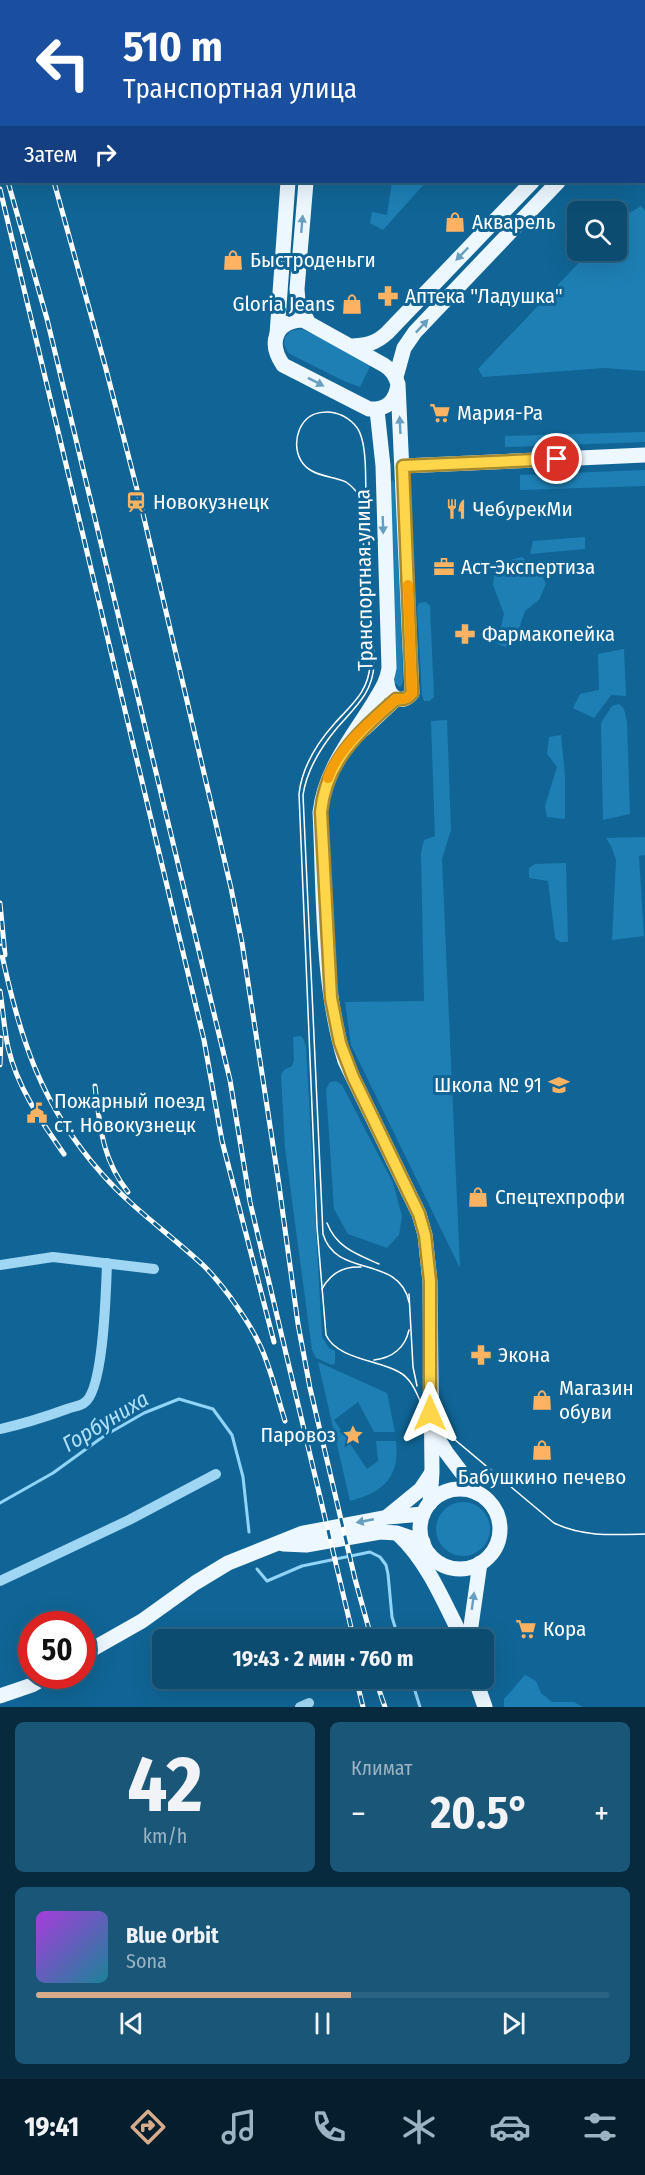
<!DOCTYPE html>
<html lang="ru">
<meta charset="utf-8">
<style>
body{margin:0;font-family:"Fira Sans Condensed",sans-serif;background:#1a5678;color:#f1f3f6;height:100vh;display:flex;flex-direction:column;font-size:22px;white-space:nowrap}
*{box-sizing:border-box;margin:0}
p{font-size:20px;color:#9ab4c3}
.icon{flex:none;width:33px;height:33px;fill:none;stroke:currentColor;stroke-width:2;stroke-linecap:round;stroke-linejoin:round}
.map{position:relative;height:1707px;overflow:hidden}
.side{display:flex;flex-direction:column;gap:15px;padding:15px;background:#072a3e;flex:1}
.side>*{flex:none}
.hud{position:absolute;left:0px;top:0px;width:645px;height:183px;box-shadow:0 6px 24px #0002,0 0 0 2px #2c6383;background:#1a4fa0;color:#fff;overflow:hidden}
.controls{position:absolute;left:567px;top:201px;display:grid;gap:12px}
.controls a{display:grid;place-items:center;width:60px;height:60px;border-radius:9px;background:#0c4c70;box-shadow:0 6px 24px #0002,0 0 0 2px #2c6383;font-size:30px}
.speed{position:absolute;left:18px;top:1611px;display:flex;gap:12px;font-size:30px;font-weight:700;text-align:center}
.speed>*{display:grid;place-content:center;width:78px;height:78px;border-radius:50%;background:#0c4c70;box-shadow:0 6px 24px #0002,0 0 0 2px #2c6383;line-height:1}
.speed .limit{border:9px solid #d22;background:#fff;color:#111}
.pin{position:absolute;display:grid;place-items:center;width:51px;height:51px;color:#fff;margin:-26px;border:3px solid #fff;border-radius:50%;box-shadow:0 2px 6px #0007}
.me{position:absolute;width:66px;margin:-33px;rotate:0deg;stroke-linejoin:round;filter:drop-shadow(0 0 4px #0008)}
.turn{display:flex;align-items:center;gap:21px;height:126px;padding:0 24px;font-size:27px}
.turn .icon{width:78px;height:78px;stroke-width:2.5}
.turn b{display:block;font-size:42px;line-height:51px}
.then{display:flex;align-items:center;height:57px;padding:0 24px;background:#0003;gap:12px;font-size:22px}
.big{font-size:45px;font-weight:700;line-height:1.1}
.side .widget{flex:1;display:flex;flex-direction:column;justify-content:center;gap:9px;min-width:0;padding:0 21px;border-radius:9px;background:#1a5678}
.side .dial{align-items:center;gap:0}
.dial b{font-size:78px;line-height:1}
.song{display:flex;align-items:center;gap:18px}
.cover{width:72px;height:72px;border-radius:9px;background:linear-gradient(135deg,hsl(280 70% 55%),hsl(190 70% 35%))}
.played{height:6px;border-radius:3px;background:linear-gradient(90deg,#d6ab8b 55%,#2c6383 55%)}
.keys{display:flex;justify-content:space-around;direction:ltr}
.heat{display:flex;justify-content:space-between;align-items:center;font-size:33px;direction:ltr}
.side .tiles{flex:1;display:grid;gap:15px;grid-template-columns:1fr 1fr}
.widget:last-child{grid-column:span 2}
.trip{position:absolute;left:152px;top:1629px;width:342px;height:60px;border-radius:9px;background:#0c4c70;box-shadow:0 6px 24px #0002,0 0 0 2px #2c6383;font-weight:700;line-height:60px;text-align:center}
.tab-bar{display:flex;height:96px;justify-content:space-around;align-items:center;background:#051e2d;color:#9ab4c3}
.tab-bar .icon{width:42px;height:42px}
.tab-bar .current{color:#d6ab8b}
.tab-bar b{font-size:27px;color:#f1f3f6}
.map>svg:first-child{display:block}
.green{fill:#1e7fb4}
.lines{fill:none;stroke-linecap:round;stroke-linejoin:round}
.stream{stroke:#90d5f8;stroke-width:3}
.minor{stroke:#9fd6f4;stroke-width:10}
.major{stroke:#ecf7ff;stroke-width:15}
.tram{stroke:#fff;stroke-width:1.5}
.rail-casing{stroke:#fff;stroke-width:5}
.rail{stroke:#106596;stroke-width:3;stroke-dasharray:9;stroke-linecap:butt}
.oneway{fill:#689fc0}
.route-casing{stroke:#a68a30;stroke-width:15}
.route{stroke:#ffd54a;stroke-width:10}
.slow{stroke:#f59e0b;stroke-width:10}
.labels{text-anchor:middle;stroke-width:6;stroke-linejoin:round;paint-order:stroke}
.poi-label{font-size:21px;fill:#fff;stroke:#106596;text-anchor:start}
.street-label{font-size:21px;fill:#fff;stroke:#106596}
.water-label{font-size:22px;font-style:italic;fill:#afe1fb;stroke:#106596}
</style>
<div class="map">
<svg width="645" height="1707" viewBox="0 0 645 1707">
<rect width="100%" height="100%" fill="#106596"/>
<g class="green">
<polygon points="392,182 426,182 383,230 370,223 372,212 387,215"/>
<polygon points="641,206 645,211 645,371 604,368 483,377 478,369 590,251 616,250 617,225 629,213"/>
<polygon points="302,329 372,362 360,387 344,381 288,353 284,344 285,337 291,331"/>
<polygon points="645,432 645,442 505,447 505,436"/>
<polygon points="645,470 645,486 520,490 520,475"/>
<polygon points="392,480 397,484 403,683 400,687 395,683 388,485"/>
<polygon points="585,537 585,549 530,554 533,541"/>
<polygon points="522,557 541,573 546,584 539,600 525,611 515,640 506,647 497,644 504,614 493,585 494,575 500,563"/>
<polygon points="426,602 430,606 434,697 430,701 424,701 422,695 417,607 419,603"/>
<polygon points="624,649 626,696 611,695 594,718 573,708 580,694 599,690 598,654"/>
<polygon points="619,704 624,709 627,722 630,814 603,820 601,723 612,706"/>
<polygon points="447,720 451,830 442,859 460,1268 351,1045 345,1002 424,1001 421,853 424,840 435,836 431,721"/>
<polygon points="561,735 565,776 565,819 547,817 545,806 557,767 547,754 549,737"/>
<polygon points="645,837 645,855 639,856 644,936 612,940 616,860 612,848 606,838"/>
<polygon points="566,863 568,942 560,942 555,938 548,881 529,878 529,868 535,864"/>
<polygon points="300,1036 303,1038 306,1047 322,1337 329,1348 335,1351 335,1363 332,1365 316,1358 312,1350 285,1148 281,1075 284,1070 292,1066 294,1060 293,1037"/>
<polygon points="336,1081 342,1085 393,1183 402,1216 399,1235 387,1248 348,1234 334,1209 326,1089 330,1082"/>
<path d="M318,1362l69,31 8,39h-21l-16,-30 -24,18 33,49 11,-8 -2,-20h20c4,36 -12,51 -46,60z"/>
<circle cx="463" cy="1529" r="27"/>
<polygon points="525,1675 536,1681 541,1693 552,1702 574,1702 583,1707 504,1707 504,1699"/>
</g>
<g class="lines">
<g class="stream">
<polyline points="0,1503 53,1473 104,1436 144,1413 179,1399 213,1409 232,1435 243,1477 249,1532"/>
<polyline points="257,1569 267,1581 302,1566 370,1552 380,1557 386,1565 388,1574 392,1617 399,1640"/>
<polyline points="411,1678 420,1707"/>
</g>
<g class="minor">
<polyline points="0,1265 53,1257 154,1269"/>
<path d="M0,1429c23,-5 45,-12 67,-20 5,-2 13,-3 17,-6 20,-12 22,-115 23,-140"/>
<polyline points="0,1581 129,1520 216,1474"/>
<polyline points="300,1707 309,1703"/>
</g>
<g class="major">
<polyline points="303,2 303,0"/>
<polyline points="321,2 322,0"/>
<polyline points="644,61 645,60"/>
<polyline points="644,90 645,88"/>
<polyline points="306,182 297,289 298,301 308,322"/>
<polyline points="277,334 288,182"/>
<path d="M353,346c15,-1 23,-3 34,-13l145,-151"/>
<polyline points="396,377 404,348 415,332 558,182"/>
<path d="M377,410l6,56 6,202c-2,14 -8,22 -15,34 -22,36 -49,67 -54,110 4,80 1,172 25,249l74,153 6,21 5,47 2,190 -2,31"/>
<polyline points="403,466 645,455"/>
<path d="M387,682c1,14 14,25 25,11l-14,-309c-3,-9 -6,-14 -14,-19l-81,-45c-28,1 -35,23 -20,45l86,44c18,1 27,-8 29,-25"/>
<polyline points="364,729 396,699"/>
<polyline points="432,1429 446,1452 477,1493"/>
<circle cx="460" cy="1529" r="40"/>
<polyline points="388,1516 421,1489 431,1474"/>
<path d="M399,1535c28,26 45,67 62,101"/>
<polyline points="283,1544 306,1545 380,1532 397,1533 423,1542"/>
<polyline points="469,1640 480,1563"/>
<polyline points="82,1655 142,1621 195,1583 228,1563 303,1533 388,1517 423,1514"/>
<polyline points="475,1678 485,1707"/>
<polyline points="0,1696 32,1685 48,1676"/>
</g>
<g class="tram">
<path d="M327,1223c9,24 29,31 52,41"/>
<path d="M322,1289c8,-15 21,-23 39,-22"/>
<polyline points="409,1294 413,1367 417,1386"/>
<path d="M409,1302c-10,-48 -73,-23 -86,-68l-20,-439c4,-26 18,-48 34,-67 18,-21 36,-35 37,-64 -2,-58 -4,-116 -8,-173 -1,-17 1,-38 -5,-55 -3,-11 -14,-20 -26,-23 -8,-2 -19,-1 -26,4 -17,13 -17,44 3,54 10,6 24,6 34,11 6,4 12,11 15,18l9,164c-1,27 -18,40 -35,59 -18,20 -33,44 -36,71l18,433 9,108c11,24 52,25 73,37 17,9 20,32 30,46l125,105c29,14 59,12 91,11"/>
<path d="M374,1360c18,-2 31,-12 35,-30"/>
</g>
<g class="rail-casing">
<g id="rail">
<polyline points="0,6 2,11"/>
<polyline points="0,150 2,156"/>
<polyline points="8,182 47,319 230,1080 250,1202 354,1640"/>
<polyline points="54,182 106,369 140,501 231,888 242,943 278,1178 298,1324 310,1388 355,1579 372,1640"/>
<polyline points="0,189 204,1040 222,1141 274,1342"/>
<polyline points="0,903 5,955"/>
<path d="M0,946c19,90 40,159 103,229 30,34 68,60 101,91 20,20 48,59 59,86 9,22 15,46 22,69"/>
<path d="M0,991c3,18 4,38 8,56 9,40 33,74 56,107"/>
<polyline points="0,1065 1,1038"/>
<path d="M95,1086c5,41 7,73 33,106"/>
<polyline points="356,1678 363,1707"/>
<polyline points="375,1678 385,1707"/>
</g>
</g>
<use href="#rail" class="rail"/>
</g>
<defs><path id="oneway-solid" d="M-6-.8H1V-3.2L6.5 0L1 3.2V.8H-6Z" transform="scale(1.5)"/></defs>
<g class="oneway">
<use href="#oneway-solid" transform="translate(302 224) rotate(-85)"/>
<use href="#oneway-solid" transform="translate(462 254) rotate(134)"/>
<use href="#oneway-solid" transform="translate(422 326) rotate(-47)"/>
<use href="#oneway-solid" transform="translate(316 382) rotate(27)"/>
<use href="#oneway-solid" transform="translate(400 425) rotate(-93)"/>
<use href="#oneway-solid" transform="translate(383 525) rotate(88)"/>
<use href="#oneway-solid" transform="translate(365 1521) rotate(169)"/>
<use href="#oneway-solid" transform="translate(473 1601) rotate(-82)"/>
</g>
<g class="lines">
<g class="route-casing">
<path id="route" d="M430,1413v-132l-5,-46 -6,-21 -66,-137 -13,-34 -9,-45 -10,-186c5,-52 38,-80 75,-113 7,1 12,0 16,-6l-9,-227 154,-7"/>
</g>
<use href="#route" class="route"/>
<path class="slow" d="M328,778c11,-32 43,-57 68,-79 7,1 12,0 16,-6l-4,-108"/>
</g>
<defs>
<g id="shop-bare" transform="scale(1.62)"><path d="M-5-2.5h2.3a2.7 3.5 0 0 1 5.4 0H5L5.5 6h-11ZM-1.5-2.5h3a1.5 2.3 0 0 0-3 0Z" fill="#ffb362" stroke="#106596" stroke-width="2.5" paint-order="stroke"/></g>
<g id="pharmacy-bare" transform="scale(1.62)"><path d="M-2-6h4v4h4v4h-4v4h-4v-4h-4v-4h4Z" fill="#ffb362" stroke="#106596" stroke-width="2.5" paint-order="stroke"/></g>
<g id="supermarket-bare" transform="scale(1.62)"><path d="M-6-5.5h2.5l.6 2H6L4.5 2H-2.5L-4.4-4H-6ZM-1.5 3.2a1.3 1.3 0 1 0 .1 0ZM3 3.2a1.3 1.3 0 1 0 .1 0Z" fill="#ffb362" stroke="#106596" stroke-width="2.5" paint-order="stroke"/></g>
<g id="station-bare" transform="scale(1.62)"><path d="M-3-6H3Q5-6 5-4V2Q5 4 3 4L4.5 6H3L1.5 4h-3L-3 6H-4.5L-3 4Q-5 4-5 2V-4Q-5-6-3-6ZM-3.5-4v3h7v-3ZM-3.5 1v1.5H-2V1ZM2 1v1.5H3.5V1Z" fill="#ffb362" stroke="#106596" stroke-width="2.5" paint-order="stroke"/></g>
<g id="restaurant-bare" transform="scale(1.62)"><path d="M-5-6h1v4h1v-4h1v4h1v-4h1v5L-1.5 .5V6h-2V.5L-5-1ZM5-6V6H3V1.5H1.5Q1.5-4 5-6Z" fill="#ffb362" stroke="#106596" stroke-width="2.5" paint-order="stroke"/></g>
<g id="office-bare" transform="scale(1.62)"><path d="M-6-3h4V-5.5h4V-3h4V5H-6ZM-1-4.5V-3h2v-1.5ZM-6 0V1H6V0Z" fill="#ffb362" stroke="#106596" stroke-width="2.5" paint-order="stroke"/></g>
<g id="school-bare" transform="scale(1.62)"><path d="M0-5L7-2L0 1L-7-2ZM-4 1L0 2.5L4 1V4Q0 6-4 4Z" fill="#ffb362" stroke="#106596" stroke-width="2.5" paint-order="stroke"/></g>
<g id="civic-bare" transform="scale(1.62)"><path d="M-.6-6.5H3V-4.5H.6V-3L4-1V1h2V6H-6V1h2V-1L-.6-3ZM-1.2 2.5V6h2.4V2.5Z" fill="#ffb362" stroke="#106596" stroke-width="2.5" paint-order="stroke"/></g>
<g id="sight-bare" transform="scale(1.62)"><path d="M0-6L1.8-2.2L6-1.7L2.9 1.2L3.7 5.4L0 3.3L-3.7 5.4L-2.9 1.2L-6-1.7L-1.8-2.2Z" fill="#ffb362" stroke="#106596" stroke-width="2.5" paint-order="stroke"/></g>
</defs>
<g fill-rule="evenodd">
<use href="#shop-bare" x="455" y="222"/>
<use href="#shop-bare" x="233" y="260"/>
<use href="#pharmacy-bare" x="388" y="296"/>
<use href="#shop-bare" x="352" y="304"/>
<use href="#supermarket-bare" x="440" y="413"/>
<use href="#station-bare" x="136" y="502"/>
<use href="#restaurant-bare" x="456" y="509"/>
<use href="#office-bare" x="444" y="567"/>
<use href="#pharmacy-bare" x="465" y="634"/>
<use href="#school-bare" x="559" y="1085"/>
<use href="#civic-bare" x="37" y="1113"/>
<use href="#shop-bare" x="478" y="1197"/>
<use href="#pharmacy-bare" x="481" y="1355"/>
<use href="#shop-bare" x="542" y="1400"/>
<use href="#sight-bare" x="353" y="1435"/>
<use href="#shop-bare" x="542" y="1450"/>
<use href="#supermarket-bare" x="526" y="1629"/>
</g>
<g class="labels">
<g class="poi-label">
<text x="472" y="229">Акварель</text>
<text x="250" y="267">Быстроденьги</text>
<text x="405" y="303">Аптека "Ладушка"</text>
<text x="335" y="311" text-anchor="end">Gloria Jeans</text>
<text x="457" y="420">Мария-Ра</text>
<text x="153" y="509">Новокузнецк</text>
<text x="473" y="516">ЧебурекМи</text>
<text x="461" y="574">Аст-Экспертиза</text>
<text x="482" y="641">Фармакопейка</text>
<text x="542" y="1092" text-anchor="end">Школа № 91</text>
<text x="54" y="1108">Пожарный поезд<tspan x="54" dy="24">ст. Новокузнецк</tspan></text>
<text x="495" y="1204">Спецтехпрофи</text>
<text x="498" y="1362">Экона</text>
<text x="559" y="1395">Магазин<tspan x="559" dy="24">обуви</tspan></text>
<text x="336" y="1442" text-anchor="end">Паровоз</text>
<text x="542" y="1484" text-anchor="middle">Бабушкино печево</text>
<text x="543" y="1636">Кора</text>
</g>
<g class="street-label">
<text transform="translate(364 580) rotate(-91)" y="7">Транспортная улица</text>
</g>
<g class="water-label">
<text transform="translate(105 1421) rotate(-31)" y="8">Горбуниха</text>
</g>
</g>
</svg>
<div class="controls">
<a><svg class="icon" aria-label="search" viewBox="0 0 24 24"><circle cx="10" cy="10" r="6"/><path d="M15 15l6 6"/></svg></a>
</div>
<div class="speed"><div class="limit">50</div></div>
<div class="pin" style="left:557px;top:459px;background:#d93025"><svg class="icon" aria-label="arrive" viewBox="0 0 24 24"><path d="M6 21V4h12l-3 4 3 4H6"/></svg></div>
<svg class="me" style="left:430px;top:1413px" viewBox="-20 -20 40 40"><path d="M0-17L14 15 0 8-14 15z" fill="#ffd54a" stroke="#fff" stroke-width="4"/></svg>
<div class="trip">19:43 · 2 мин · 760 m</div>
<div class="hud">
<div class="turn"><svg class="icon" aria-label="left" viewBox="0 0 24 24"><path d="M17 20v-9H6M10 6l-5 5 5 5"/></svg><div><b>510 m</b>Транспортная улица</div></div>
<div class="then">Затем<svg class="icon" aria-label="right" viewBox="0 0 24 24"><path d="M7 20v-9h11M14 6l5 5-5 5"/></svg></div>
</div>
</div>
<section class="side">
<div class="tiles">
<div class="widget dial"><b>42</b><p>km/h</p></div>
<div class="widget"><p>Климат</p>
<div class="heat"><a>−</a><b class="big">20.5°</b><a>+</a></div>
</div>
<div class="widget">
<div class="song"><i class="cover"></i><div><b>Blue Orbit</b><p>Sona</p></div></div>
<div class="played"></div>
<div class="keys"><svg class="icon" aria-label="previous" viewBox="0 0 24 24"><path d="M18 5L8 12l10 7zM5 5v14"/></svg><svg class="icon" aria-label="pause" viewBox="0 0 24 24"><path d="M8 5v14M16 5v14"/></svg><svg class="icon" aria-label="next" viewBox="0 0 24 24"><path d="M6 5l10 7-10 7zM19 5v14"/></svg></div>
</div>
</div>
</section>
<nav class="tab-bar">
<b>19:41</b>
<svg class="icon current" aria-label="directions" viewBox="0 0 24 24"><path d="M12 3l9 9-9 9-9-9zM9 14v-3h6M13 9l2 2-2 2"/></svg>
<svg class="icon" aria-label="music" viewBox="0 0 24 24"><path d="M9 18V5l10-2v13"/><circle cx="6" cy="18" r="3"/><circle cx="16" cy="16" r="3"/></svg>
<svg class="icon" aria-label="phone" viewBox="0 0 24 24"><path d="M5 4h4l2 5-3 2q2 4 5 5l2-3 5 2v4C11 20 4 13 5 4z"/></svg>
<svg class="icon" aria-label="climate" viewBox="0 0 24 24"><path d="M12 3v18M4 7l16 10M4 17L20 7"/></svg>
<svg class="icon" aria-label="car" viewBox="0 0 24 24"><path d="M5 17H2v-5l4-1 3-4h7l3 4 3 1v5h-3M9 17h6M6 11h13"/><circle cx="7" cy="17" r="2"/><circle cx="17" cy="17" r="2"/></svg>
<svg class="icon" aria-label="filters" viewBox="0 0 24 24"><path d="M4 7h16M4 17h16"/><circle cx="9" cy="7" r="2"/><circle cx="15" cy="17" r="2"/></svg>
</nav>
